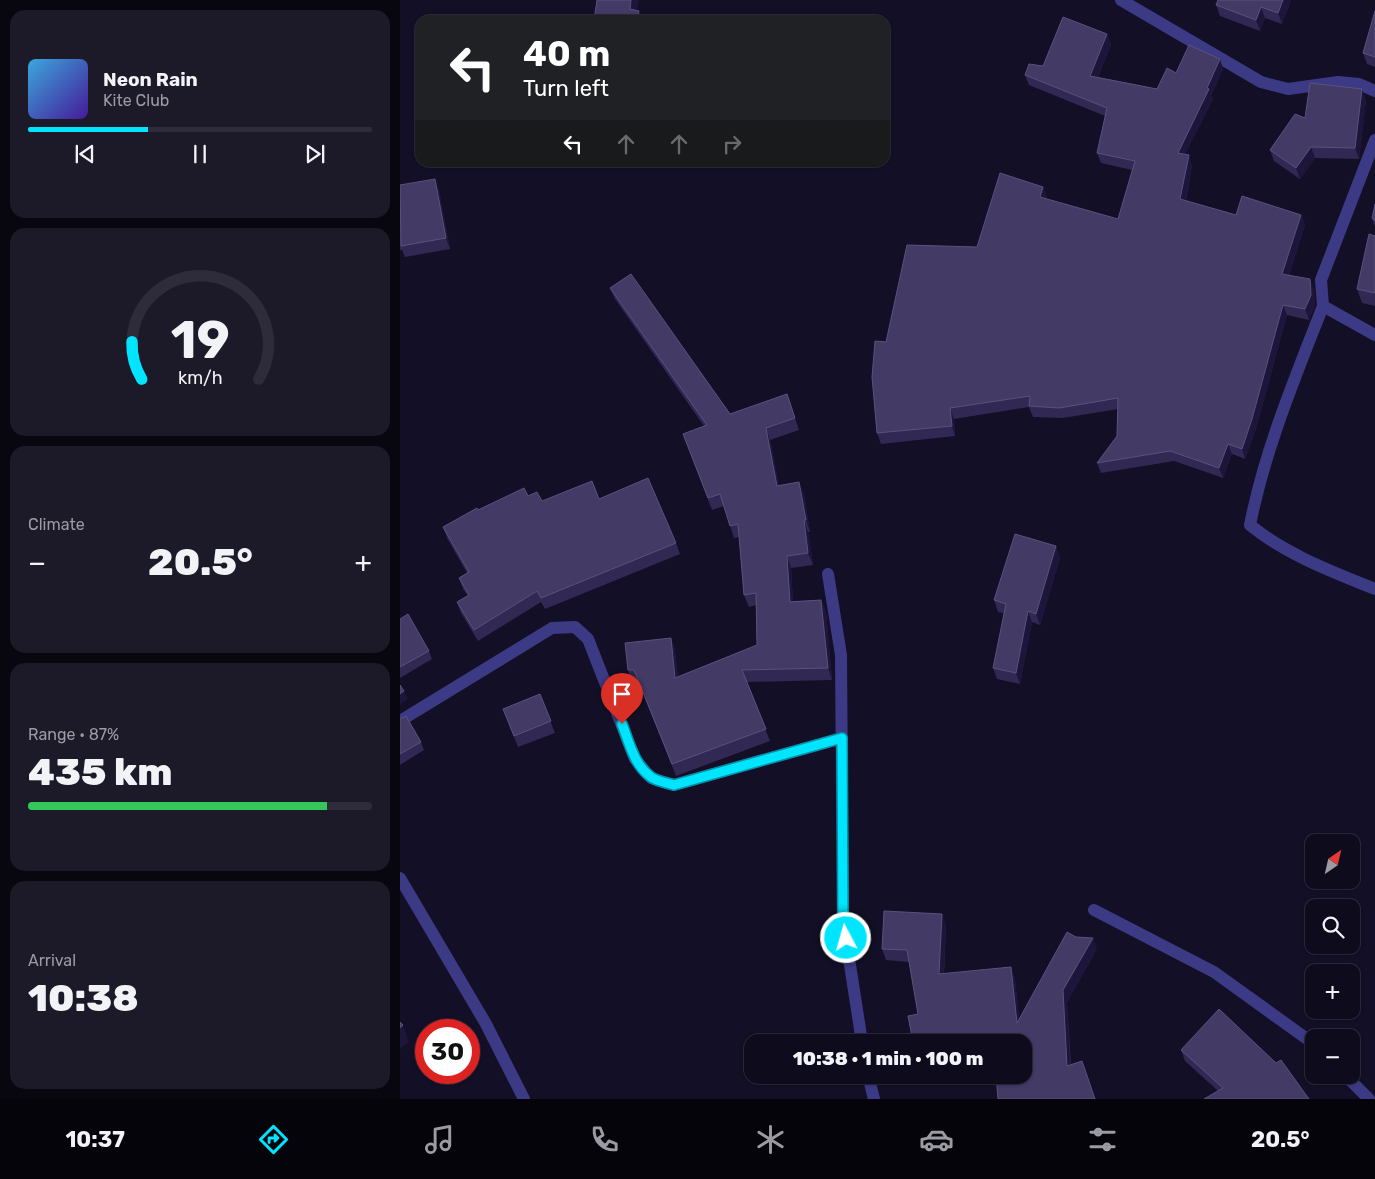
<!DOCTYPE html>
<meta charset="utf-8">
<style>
body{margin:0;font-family:Rubik,sans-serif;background:#1c1929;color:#f1f3f6;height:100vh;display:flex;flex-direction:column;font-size:19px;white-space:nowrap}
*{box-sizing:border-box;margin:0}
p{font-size:16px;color:#9b9ba3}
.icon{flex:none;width:28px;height:28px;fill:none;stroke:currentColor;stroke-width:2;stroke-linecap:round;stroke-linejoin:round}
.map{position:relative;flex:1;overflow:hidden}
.drawer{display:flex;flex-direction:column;gap:10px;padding:10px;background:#08060f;width:400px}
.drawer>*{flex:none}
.hud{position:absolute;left:15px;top:15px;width:475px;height:152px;border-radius:15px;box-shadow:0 1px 4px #0004,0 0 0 1px #2e2b3b;background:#202124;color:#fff;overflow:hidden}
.needle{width:32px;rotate:34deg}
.fabs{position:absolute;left:905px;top:834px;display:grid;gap:10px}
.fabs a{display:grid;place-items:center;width:55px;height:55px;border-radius:10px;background:#0e0b1c;box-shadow:0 1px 4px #0004,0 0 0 1px #2e2b3b;font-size:25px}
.speed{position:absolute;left:15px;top:1019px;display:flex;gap:10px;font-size:25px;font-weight:700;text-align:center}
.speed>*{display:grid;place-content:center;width:65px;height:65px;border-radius:50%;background:#0e0b1c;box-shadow:0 1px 4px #0004,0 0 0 1px #2e2b3b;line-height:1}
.speed .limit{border:8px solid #d22;background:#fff;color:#111}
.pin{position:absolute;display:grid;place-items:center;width:42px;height:42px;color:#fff;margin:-51px -21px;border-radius:50% 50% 50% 0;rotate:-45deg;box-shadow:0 0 5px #0007}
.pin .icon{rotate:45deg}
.me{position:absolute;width:55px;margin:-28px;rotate:354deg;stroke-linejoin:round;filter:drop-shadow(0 0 4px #0008)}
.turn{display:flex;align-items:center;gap:18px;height:105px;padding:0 25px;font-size:22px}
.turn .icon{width:65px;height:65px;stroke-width:2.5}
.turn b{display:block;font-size:35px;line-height:42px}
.lanes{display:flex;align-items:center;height:48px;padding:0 25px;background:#0003;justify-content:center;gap:25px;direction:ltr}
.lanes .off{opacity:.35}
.big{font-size:38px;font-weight:800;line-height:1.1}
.drawer .widget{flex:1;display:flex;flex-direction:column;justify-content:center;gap:8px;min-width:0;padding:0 18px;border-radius:15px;background:#1c1929}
.drawer .dial{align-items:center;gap:0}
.dial svg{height:130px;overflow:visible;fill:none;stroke:#2e2b3b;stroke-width:7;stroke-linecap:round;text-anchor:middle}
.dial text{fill:#f1f3f6;stroke:none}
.song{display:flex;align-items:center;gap:15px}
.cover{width:60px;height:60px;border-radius:8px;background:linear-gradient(135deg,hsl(200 70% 55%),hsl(260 70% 35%))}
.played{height:5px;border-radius:2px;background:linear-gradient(90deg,#00e5ff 35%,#2e2b3b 35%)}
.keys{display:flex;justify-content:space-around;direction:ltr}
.heat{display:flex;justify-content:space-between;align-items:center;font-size:28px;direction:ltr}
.charge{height:8px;border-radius:4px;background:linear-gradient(90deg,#34c759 87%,#2e2b3b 0)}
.trip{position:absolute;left:344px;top:1034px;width:288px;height:50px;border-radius:15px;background:#0e0b1c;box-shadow:0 1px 4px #0004,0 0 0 1px #2e2b3b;font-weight:800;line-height:50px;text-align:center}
.tabs{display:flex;height:80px;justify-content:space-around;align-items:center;background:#06040b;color:#9b9ba3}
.tabs .icon{width:35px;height:35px}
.tabs .current{color:#00e5ff}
.tabs b{font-size:22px;color:#f1f3f6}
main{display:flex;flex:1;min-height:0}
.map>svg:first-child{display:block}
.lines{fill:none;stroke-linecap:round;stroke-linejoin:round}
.minor{stroke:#3d3a85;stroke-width:12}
.wall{fill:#312854}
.shaded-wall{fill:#1d163a}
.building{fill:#433a66;stroke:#5a527e}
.route-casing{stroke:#0095a6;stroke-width:12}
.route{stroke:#00e5ff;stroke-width:9}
</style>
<main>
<section class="drawer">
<div class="widget">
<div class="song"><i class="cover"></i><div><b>Neon Rain</b><p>Kite Club</p></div></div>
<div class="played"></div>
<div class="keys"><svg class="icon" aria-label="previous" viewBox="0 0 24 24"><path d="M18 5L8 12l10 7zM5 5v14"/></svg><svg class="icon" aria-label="pause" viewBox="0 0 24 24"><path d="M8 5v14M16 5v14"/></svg><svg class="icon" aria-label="next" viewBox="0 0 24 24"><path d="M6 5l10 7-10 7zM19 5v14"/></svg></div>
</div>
<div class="widget dial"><svg viewBox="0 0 100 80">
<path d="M14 69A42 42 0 1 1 86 69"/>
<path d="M14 69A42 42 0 0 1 8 46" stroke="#00e5ff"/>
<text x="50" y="56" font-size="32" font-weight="700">19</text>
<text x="50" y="72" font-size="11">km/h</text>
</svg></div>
<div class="widget"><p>Climate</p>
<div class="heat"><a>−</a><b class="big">20.5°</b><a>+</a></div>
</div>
<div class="widget"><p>Range · 87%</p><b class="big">435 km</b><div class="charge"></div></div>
<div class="widget"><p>Arrival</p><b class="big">10:38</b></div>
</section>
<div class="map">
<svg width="975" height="1099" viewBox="0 0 975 1099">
<rect width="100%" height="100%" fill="#130f26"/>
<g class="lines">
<g class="minor">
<polyline points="721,0 861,82 888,89 938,82 959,84 975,91"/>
<polyline points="975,140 921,280 923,306 975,335"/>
<path d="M923,306c-28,72 -58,143 -73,219 37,30 81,46 125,64"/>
<polyline points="428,574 441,655 443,920 462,1042"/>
<polyline points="0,721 152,628 175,627 188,639 235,759 251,778 274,785 442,738"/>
<polyline points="0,878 86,1024 124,1099"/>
<polyline points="694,910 814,972 914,1044"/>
<polyline points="468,1075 474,1099"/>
<polyline points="945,1075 969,1099"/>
</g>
</g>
<g class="wall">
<polygon points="818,0 891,0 882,24 865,18 860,31 820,16 816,5"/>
<polygon points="975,11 975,67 967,64 963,53"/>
<polygon points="707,34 711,45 698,77 757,89 776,73 823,69 811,96 813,99 785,154 792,165 786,201 836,215 901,215 905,225 889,275 914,289 915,305 909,320 887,315 856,429 845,459 832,454 823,478 774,461 701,473 697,463 717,436 718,409 663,418 633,417 629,407 554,419 555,436 481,444 477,433 486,342 577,247 643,187 647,197 646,199 718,219 732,170 701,163 697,153 705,116 629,85 625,75"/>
<polygon points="966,100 959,159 915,158 900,179 874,161 870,150 905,118"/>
<polygon points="0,185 39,190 50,249 5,257 2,250 0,250"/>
<polygon points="975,204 975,227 972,218"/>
<polygon points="975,236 975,306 962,303 957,289"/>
<polygon points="210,288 330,414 387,394 399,430 370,440 379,485 399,482 404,494 410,532 408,532 413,565 391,568 393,601 421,600 426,611 432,680 347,682 370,741 276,776 238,681 232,682 228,670 271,638 275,650 278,677 357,645 356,605 349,607 344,595 339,537 334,538 324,506 312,510 283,434 304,426 215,299"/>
<polygon points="128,496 142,501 199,499 276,543 280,554 145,609 141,602 78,641 61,613 57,602 68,596 63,589 59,578 67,573 47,538 43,527 78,510"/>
<polygon points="656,546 660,558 640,625 632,622 620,684 597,679 593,668 604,613 598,612 594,600"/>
<polygon points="0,619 29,651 32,659 0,678"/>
<polygon points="140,694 155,733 118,747 103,709"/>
<polygon points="0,719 21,742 24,750 0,765"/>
<polygon points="546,925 544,974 615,979 619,1018 697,949 667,1002 671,1065 696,1099 622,1042 518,1014 509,962 486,960 482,949"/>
<polygon points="781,1050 909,1099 818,1091 785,1061"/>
</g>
<g class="shaded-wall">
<polygon points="231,0 239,0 235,20 230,9"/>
<polygon points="883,0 891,0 882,24 878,13"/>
<polygon points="861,7 865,18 860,31 856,20"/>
<polygon points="239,11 242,20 237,20"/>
<polygon points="707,34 711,45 694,86 690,76"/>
<polygon points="820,59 823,69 811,96 813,99 781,163 778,153"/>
<polygon points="962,89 966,100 959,159 955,148"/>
<polygon points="911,147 915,158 900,179 896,168"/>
<polygon points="789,155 792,165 784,209 780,199"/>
<polygon points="35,179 39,190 50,249 46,238"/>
<polygon points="643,187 647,197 644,207 640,197"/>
<polygon points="901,215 905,225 886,284 882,274"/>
<polygon points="910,279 914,289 915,305 909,320 905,309"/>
<polygon points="883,305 887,315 856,429 845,459 842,449"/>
<polygon points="550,408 554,419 555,436 552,426"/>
<polygon points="366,428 370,440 382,497 377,486"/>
<polygon points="828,444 832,454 823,478 819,468"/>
<polygon points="399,482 404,494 410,532 406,520"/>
<polygon points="404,520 408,532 413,565 408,553"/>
<polygon points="656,546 660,558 640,625 636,614"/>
<polygon points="387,556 391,568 394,613 390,602"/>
<polygon points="421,600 426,611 432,680 428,668"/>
<polygon points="628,611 632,622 620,684 616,673"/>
<polygon points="271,638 275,650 279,690 275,678"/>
<polygon points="4,691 8,699 0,705 0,694"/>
<polygon points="542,914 546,925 543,986 539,974"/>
<polygon points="693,938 697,949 667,1002 671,1078 667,1066 663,990"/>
<polygon points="611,967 615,979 621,1035 617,1023"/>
<polygon points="3,1025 9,1042 0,1049 0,1028"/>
</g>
<g class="building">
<polygon points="197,0 231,0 230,9 239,11 237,20 194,20"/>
<polygon points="818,0 883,0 878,13 861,7 856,20 816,5"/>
<polygon points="975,11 975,57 963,53"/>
<polygon points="663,17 707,34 690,76 757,89 767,68 776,73 789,45 820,59 807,88 809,89 778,153 789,155 780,199 836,215 842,196 901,215 882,274 910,279 911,295 905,309 883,305 852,419 842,449 828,444 819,468 770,451 697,463 717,436 718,398 659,408 629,406 630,396 550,408 552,426 477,433 472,377 475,341 486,342 507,245 577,247 600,173 643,187 640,197 718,219 735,161 697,153 707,108 625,75 629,64 643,66"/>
<polygon points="910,83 962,89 955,148 911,147 896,168 870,150 895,114 905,118"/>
<polygon points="35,179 46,238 1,246 0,185"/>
<polygon points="975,204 975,221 972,218"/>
<polygon points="969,234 975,236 975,293 957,289"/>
<polygon points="231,274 330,414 387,394 395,418 366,428 377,486 399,482 406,520 404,520 408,553 387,556 390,602 421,600 428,668 342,670 366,729 272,764 234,670 228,670 225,643 271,638 275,678 357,645 356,593 344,595 338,524 330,526 320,494 308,498 283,434 307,425 210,288"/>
<polygon points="248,478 276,543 141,598 137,591 74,630 57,602 69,595 59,578 69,572 43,527 77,508 78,510 124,488 128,496 137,492 142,501 192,481 199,499"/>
<polygon points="615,534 656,546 636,614 628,611 616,673 593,668 606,604 594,600"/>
<polygon points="8,614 29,651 0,667 0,619"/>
<polygon points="0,685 4,691 0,694"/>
<polygon points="140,694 151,721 114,736 103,709"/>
<polygon points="6,716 21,742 0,754 0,719"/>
<polygon points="484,911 542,914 539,974 611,967 617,1023 667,932 676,937 693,938 663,990 667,1066 682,1061 695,1099 598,1099 596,1075 622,1075 622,1042 513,1042 508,1016 518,1014 507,950 482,949"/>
<polygon points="819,1009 876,1063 881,1060 909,1099 804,1099 823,1088 781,1050"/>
<polygon points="0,1022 3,1025 0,1028"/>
</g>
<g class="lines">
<g class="route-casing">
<path id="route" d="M222,724c7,18 12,41 29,53 5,4 16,6 23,8l168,-47 1,182 3,18"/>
</g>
<use href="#route" class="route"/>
</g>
</svg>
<div class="fabs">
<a><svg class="needle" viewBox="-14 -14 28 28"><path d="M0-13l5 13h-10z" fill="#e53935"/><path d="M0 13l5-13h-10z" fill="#9b9ba3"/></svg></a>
<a><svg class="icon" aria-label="search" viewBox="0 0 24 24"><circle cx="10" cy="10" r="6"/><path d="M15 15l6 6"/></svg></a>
<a>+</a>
<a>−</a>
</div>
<div class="speed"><div class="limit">30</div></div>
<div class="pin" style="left:222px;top:724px;background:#d93025"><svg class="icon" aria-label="arrive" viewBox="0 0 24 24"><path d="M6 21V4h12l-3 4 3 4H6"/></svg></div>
<svg class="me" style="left:446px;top:938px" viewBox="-20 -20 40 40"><circle r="17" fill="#00e5ff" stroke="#fff" stroke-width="3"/><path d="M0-11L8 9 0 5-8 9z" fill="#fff"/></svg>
<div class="trip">10:38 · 1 min · 100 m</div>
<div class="hud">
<div class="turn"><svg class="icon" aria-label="left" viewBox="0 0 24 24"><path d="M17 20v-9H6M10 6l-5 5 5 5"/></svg><div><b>40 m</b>Turn left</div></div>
<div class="lanes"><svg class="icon" aria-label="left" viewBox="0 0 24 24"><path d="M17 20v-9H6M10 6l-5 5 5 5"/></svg><svg class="icon off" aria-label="ahead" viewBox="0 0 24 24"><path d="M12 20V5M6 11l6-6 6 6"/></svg><svg class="icon off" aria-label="ahead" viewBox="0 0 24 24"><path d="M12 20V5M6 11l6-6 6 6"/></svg><svg class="icon off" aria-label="right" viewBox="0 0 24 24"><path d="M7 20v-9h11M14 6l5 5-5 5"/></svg></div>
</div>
</div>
</main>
<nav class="tabs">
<b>10:37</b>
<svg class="icon current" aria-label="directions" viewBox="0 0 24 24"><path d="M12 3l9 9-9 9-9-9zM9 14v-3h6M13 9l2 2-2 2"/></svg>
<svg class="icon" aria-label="music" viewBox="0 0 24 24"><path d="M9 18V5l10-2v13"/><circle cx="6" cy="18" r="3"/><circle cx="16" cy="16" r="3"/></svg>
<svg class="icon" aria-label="phone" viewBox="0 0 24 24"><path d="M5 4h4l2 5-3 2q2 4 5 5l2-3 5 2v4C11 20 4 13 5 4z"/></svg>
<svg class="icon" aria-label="climate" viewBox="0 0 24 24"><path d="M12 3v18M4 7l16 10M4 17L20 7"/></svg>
<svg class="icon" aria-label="car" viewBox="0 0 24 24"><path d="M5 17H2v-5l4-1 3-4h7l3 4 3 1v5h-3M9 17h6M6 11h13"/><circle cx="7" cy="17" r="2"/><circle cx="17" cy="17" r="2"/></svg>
<svg class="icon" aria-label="filters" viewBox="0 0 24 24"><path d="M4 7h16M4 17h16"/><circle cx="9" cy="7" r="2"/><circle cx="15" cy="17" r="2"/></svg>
<b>20.5°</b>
</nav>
